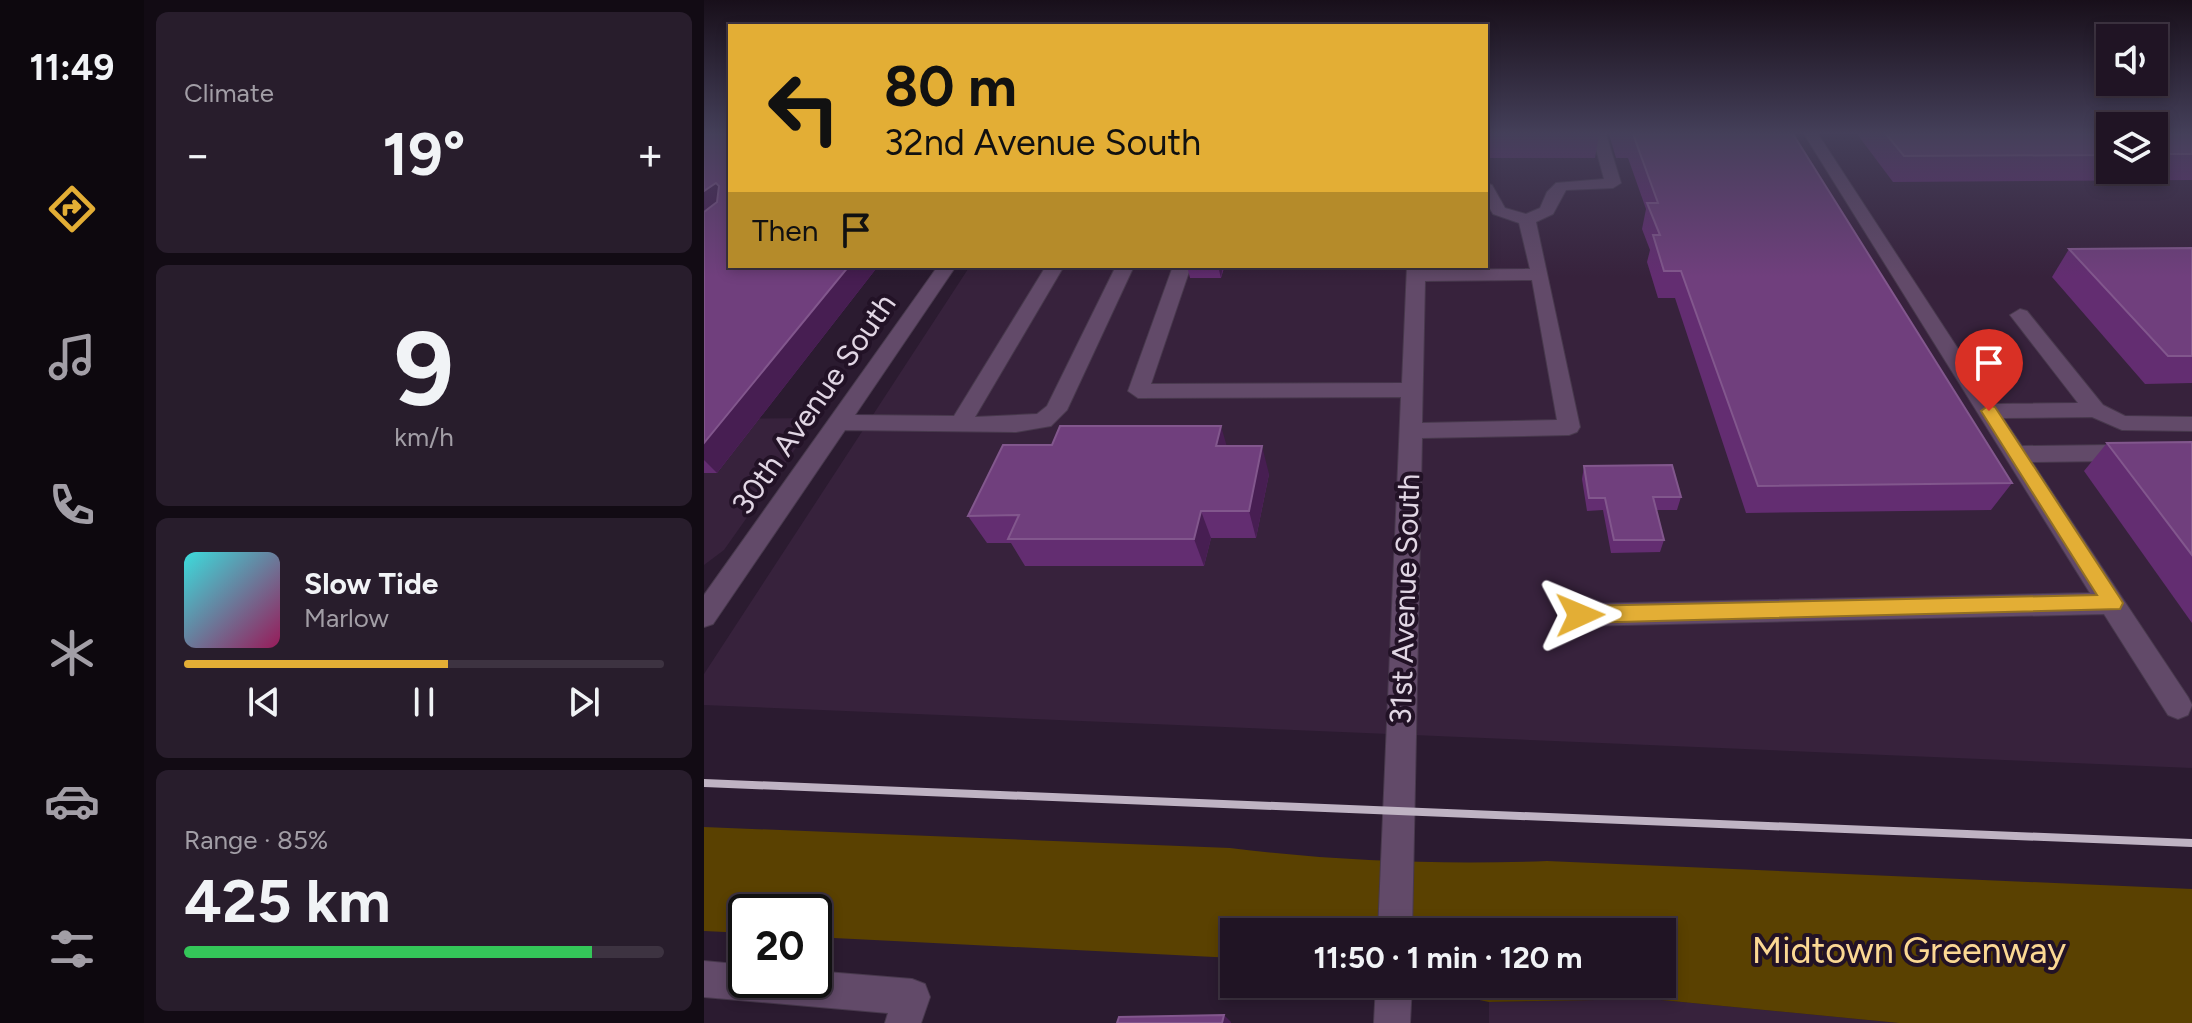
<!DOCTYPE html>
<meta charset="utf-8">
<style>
body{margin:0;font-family:Figtree,sans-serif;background:#281d2c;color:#f1f3f6;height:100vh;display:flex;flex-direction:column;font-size:30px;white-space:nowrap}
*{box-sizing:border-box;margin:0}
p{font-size:26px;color:#a29ea6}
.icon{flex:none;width:44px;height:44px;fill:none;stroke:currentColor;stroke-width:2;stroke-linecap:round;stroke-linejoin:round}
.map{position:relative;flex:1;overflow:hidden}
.details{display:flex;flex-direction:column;gap:12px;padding:12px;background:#120b14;width:560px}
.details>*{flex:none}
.banner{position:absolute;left:24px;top:24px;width:760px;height:244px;border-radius:0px;box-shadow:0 4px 12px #0003,0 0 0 2px #3d3341;background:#e3ae35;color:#111;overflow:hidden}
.tools{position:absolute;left:1392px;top:24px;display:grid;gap:16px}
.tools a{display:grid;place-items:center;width:72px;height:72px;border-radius:0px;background:#201424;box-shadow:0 4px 12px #0003,0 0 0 2px #3d3341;font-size:40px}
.speed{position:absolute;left:24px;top:894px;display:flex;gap:16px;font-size:40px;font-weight:700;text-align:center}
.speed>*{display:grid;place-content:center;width:104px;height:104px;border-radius:50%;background:#201424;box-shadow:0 4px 12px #0003,0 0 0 2px #3d3341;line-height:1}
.speed .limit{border:4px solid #111;border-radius:12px;background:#fff;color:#111}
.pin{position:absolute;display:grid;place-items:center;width:68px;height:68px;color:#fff;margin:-82px -34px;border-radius:50% 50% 50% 0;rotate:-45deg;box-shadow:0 0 8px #0007}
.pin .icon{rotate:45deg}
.me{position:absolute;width:88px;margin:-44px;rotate:89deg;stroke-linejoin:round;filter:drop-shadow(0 0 6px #0008)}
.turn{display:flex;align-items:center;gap:28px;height:168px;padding:0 24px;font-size:36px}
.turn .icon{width:104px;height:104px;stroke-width:2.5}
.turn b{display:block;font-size:56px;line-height:68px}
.then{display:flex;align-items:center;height:76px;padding:0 24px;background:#0003;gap:16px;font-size:30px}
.big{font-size:60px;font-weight:700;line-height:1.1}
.details .widget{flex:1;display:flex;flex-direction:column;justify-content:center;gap:12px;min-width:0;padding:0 28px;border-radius:12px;background:#281d2c}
.details .dial{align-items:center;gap:0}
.dial b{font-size:104px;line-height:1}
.song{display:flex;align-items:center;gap:24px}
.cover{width:96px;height:96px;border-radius:12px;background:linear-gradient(135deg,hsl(180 70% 55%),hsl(330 70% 35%))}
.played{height:8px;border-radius:4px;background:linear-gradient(90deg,#e3ae35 55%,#3d3341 55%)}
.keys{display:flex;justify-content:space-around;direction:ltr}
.heat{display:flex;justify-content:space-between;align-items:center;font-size:44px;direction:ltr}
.charge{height:12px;border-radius:6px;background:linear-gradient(90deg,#34c759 85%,#3d3341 0)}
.trip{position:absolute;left:516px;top:918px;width:456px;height:80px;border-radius:0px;background:#201424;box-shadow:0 4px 12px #0003,0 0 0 2px #3d3341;font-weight:700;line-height:80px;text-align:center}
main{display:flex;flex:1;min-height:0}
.dock{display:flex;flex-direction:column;width:144px;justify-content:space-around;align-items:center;background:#0d080e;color:#a29ea6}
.dock .icon{width:56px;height:56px}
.dock .on{color:#e3ae35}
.dock b{font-size:36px;color:#f1f3f6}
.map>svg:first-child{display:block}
.built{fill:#37223c}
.green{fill:#5a4101}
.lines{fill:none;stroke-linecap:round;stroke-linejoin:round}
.minor-casing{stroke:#48394d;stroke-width:2}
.minor{fill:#624a69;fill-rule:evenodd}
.rail{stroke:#bfb3c3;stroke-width:8}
.wall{fill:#632d71}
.shaded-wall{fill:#471e52}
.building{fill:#703f7d;stroke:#82578d;stroke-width:2}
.route{fill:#e3ae35;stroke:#947122;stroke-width:2}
.labels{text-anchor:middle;stroke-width:8;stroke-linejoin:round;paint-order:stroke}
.street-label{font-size:30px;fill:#e1d6e4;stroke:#221226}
.near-park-label{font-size:36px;fill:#fbd893;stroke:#221226}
</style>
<main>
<nav class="dock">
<b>11:49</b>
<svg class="icon on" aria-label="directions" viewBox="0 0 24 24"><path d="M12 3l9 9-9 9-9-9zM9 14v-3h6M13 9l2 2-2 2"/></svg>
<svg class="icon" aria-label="music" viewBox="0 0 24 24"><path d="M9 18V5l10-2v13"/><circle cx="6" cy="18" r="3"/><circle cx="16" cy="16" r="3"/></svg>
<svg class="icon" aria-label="phone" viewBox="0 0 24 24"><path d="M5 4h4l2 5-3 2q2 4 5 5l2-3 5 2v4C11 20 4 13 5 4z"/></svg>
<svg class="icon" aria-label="climate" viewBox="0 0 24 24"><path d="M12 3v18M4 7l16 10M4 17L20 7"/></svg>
<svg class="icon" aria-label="car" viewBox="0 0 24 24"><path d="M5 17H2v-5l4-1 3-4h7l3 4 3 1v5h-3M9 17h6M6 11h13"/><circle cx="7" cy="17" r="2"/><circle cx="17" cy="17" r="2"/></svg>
<svg class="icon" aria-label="filters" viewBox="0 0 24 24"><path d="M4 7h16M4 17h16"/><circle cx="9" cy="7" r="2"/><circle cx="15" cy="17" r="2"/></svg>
</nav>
<section class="details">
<div class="widget"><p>Climate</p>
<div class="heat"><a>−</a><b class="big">19°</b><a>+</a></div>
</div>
<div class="widget dial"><b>9</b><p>km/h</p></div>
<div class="widget">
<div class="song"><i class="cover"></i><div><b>Slow Tide</b><p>Marlow</p></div></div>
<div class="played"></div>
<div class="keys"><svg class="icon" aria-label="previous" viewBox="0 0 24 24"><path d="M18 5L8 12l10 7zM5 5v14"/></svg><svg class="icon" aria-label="pause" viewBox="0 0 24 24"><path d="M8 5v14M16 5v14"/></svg><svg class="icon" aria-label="next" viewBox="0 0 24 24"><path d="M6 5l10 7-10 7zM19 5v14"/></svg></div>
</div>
<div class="widget"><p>Range · 85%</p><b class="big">425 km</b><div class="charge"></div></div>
</section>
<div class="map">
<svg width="1488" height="1023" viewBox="0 0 1488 1023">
<rect width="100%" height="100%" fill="#2b1b30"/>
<g class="built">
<polygon points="782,134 1406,134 1406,170 1450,170 1450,134 1488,134 1488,768 0,705 0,674 266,266 782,266"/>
<polygon points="113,418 20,550 0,565 0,419"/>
<polygon points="947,999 1195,1023 785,1023 785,1002"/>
</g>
<path class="green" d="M0,827l526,21c104,13 212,17 317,13l645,28v134h-293l-248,-24 -162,3 -85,-18h258v-52h-428v26l-420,-21v-25h-68v21l-42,-2z"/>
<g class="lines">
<g class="minor-casing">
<g id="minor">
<path d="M888,134h14l15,49 -8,5 -47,2 -13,24 -17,8 44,205 -3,5 -8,3 -147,3 -10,494h-34l23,-535 -263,1 -10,-7 45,-125h18l-40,118 251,-1 5,-117h18v4l105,-1 -11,-46 -26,-9 -7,-12v-19l6,2 13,23 21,6 14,-6 7,-16 9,-9 48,-4zM828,280l25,140 -135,3 3,-142z"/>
<polygon points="1100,134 1114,134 1290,404 1374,403 1306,315 1316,309 1323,311 1399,405 1421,416 1488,417 1488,431 1418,430 1388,417 1299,418 1318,446 1488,444 1488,460 1328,462 1484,697 1488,705 1484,715 1474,719 1464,715 1400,614 876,626 867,623 863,615 867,607 876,604 1386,593"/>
<polygon points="234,266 252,266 151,415 250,416 342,266 360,266 271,417 333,414 343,406 412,266 430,266 363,410 347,426 312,432 141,430 9,624 0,627 0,595"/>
<polygon points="0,961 42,965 42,980 110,980 110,971 208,979 221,984 226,997 217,1023 181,1023 184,1013 0,997"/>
<polygon points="672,984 708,984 706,1023 670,1023"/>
</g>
</g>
<use href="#minor" class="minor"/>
<polyline class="rail" points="0,783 1488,843"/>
</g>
<g class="wall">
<polygon points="0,134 26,266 181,266 178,270 171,270 13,473 0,473"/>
<polygon points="782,134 895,134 891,158 782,158"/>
<polygon points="905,134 1089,134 1308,483 1287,510 1042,513 971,298 954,298 943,262 946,250 938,229 942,209 924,158 912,158"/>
<polygon points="1153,134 1406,134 1406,170 1450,170 1450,134 1488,137 1488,180 1189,182"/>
<polygon points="1488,248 1488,383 1441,384 1348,277 1365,249"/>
<polygon points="483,266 639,266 639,268 520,268 517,278 486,278"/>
<polygon points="1488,442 1488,623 1380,471 1403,443"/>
<polygon points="523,446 565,474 552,538 507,538 500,566 321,566 307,543 283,543 264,516"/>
<polygon points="880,466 977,497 973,510 952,510 960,540 956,552 907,553 899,510 883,511 878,479"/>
</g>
<g class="shaded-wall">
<polygon points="12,183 26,203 0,221 0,191"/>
<polygon points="145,266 169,266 171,270 13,473 0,460 0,443"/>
<polygon points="514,266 519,266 517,278"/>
<polygon points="517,426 525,454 512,446"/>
<polygon points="558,446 565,474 552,538 545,511"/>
<polygon points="497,511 507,538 500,566 490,539"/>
<polygon points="520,1015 527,1022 527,1023 518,1023"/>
</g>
<g class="building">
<polygon points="0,134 26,134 26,166 24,168 26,168 26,266 145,266 0,443 0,212 13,202 15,186 12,183 0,191"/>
<polygon points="929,134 1089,134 1308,483 1054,486 977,271 960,271 949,235 956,235 943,203 954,203"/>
<polygon points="1182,134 1406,134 1406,155 1200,156"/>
<polygon points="1450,134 1485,134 1488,137 1488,154 1450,154"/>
<polygon points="1488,248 1488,356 1464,356 1365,249"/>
<polygon points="356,426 517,426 512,446 558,446 545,511 497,511 490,539 304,539 315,515 264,516 299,445 348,445"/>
<polygon points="1488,442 1488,555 1403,443"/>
<polygon points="968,465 977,497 949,497 960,540 910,540 901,498 885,498 880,466"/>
<polygon points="520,1015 518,1023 413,1023 415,1017"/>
</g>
<linearGradient id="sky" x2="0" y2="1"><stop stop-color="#180f1a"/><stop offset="0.48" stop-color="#443f59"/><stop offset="1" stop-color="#443f59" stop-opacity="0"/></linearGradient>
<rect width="1488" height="277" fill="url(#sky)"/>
<polygon class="route" points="1285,405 1291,407 1416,598 1419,603 1416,609 876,623 868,621 866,615 868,609 876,606 1393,595 1277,411"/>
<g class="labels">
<g class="street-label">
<text transform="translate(110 404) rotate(-55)" y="10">30th Avenue South</text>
<text transform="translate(701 599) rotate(-88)" y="10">31st Avenue South</text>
</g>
<g class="near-park-label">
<text x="1205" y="963">Midtown Greenway</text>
</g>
</g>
</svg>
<div class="tools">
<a><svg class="icon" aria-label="sound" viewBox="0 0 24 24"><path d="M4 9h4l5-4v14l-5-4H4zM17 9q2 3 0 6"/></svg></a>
<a><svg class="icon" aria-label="layers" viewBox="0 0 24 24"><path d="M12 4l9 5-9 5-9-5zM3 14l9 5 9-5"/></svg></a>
</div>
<div class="speed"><div class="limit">20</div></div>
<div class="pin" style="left:1285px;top:411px;background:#d93025"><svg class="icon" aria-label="arrive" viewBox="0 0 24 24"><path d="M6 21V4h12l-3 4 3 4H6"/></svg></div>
<svg class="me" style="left:876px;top:615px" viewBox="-20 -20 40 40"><path d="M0-17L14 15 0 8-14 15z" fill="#e3ae35" stroke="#fff" stroke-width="4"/></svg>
<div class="trip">11:50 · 1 min · 120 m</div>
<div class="banner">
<div class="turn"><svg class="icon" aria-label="left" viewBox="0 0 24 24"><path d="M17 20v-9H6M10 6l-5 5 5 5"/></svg><div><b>80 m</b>32nd Avenue South</div></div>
<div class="then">Then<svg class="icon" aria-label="arrive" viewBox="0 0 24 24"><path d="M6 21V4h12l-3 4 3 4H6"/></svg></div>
</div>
</div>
</main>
